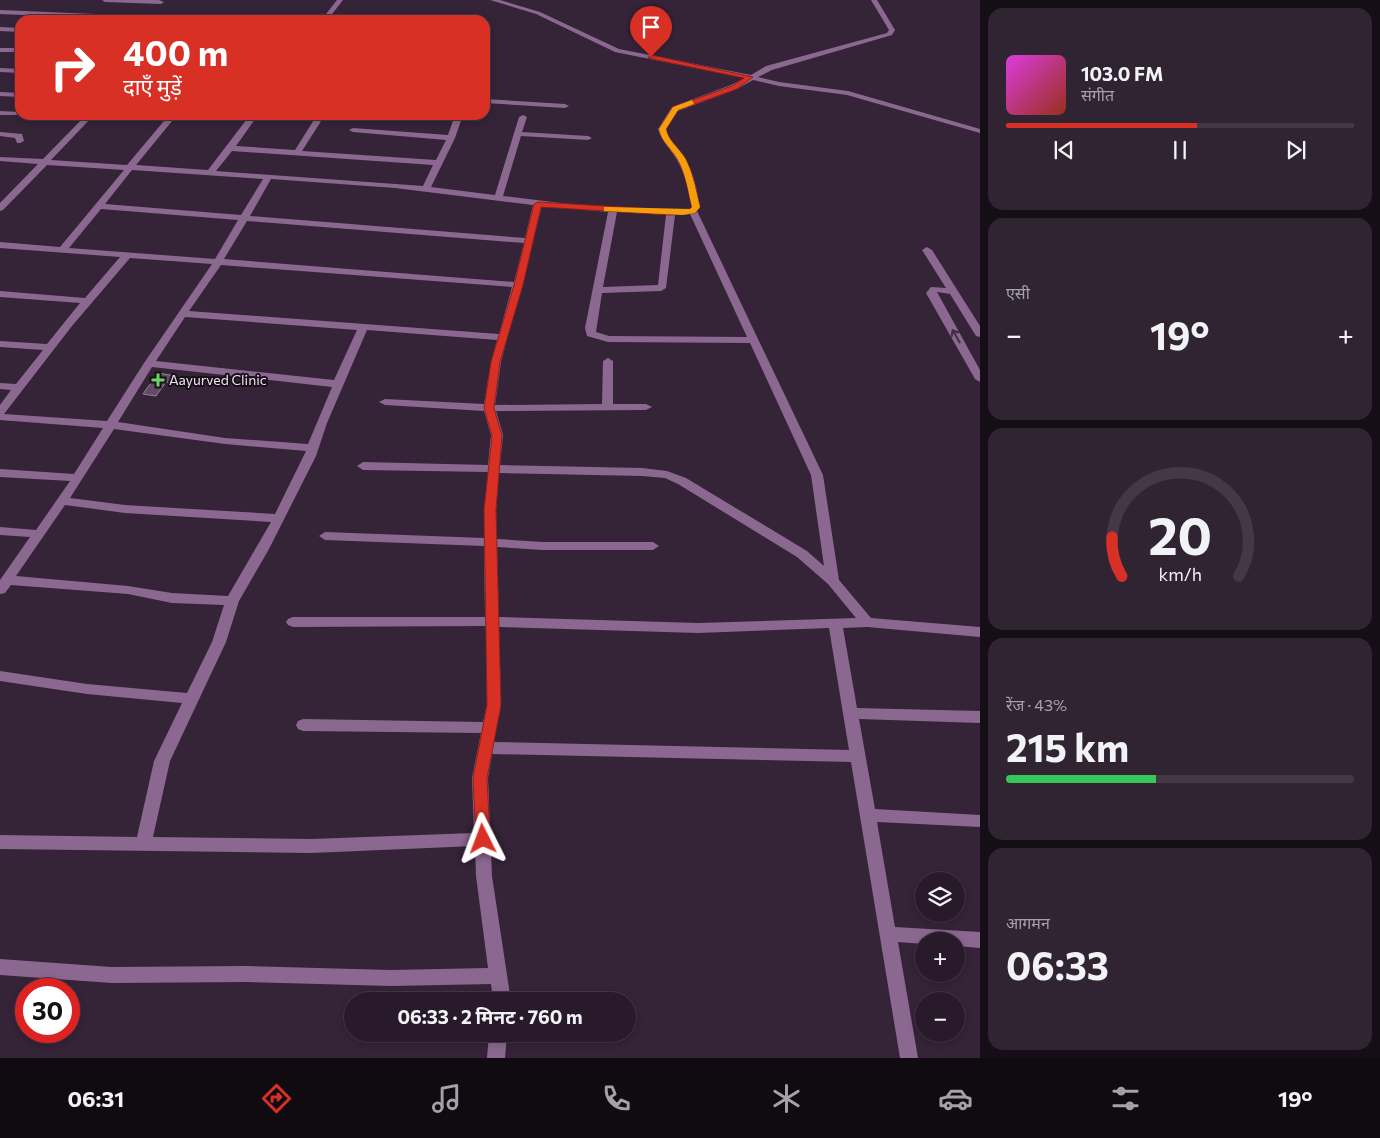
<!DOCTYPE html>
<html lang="hi">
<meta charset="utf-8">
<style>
body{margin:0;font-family:Commissioner,"Noto Sans Devanagari",sans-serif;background:#302332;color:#f1f3f6;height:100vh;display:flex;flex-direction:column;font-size:19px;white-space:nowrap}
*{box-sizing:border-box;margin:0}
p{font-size:16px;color:#a5a1a8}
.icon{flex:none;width:28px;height:28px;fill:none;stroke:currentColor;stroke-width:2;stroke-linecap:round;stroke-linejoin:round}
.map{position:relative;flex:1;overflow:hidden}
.panel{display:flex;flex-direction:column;gap:8px;padding:8px;background:#160e17;width:400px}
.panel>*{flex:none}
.banner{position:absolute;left:15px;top:15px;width:475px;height:105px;border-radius:15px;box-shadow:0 2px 8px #0003,0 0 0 1px #443847;background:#d93025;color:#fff;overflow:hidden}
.buttons{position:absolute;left:915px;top:872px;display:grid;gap:10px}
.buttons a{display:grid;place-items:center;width:50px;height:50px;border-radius:50%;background:#281a2a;box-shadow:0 2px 8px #0003,0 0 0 1px #443847;font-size:25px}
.speed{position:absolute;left:15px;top:978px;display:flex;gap:10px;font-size:25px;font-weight:700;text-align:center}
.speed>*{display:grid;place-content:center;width:65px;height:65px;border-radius:50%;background:#281a2a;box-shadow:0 2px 8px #0003,0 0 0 1px #443847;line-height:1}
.speed .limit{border:8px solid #d22;background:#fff;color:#111}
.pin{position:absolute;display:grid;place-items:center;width:42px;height:42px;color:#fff;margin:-51px -21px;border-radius:50% 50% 50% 0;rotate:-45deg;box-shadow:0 0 5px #0007}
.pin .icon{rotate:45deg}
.me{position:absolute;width:55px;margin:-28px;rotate:357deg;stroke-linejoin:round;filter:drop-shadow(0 0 4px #0008)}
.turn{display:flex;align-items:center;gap:18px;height:105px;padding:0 25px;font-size:22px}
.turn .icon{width:65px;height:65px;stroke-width:2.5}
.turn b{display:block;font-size:35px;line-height:42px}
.big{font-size:38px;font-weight:700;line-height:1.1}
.panel .widget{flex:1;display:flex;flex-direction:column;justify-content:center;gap:8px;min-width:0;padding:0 18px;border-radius:15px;background:#302332}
.panel .dial{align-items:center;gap:0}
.dial svg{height:130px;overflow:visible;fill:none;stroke:#443847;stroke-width:7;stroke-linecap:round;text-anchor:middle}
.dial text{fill:#f1f3f6;stroke:none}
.song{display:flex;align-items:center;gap:15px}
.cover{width:60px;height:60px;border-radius:8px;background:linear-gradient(135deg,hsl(300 70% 55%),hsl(10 70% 35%))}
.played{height:5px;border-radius:2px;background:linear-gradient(90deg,#d93025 55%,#443847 55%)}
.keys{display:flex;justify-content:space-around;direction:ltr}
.heat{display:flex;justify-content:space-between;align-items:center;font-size:28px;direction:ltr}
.charge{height:8px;border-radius:4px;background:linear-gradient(90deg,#34c759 43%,#443847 0)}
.trip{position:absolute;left:344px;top:992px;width:292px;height:50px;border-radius:25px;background:#281a2a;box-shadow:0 2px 8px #0003,0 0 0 1px #443847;font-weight:700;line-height:50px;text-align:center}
.tab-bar{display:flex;height:80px;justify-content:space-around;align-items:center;background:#100a11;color:#a5a1a8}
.tab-bar .icon{width:35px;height:35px}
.tab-bar .active{color:#d93025}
.tab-bar b{font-size:22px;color:#f1f3f6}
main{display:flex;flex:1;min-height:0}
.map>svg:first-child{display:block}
.building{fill:#604c63;stroke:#968199}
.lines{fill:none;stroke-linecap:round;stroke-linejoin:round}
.minor{fill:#8b6890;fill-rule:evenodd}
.oneway{stroke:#402f43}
.route{fill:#d93025;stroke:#8d1f18}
.slow{fill:#f59e0b}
.poi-dot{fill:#6bd362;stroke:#181019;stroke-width:2}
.labels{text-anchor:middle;stroke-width:4;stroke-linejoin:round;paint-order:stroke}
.poi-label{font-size:14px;fill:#efe3f0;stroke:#181019;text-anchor:start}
</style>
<main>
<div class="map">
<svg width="980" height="1058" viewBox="0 0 980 1058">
<rect width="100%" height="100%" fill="#352338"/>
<polygon class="building" points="158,373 176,376 171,383 166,382 156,396 143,394"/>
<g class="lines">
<g class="minor">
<polygon points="102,0 159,0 164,2 161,4 105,2"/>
<polygon points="337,0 343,0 329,18 331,20 305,20 278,16 281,14 323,18"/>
<path d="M490,0h10l40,12 79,37 132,26 15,-9 121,-33 2,-3 -18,-30h6l18,30 -3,5 -120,35 -14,7 21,5 69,9 132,38v4l-133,-38 -68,-9 -26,-6 -16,9 -59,22 -12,18c3,12 13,19 19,30 9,14 12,31 15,48l-3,4 126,264 16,105 32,38 109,9v10l-113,-10 -24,1 14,80 123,3v12l-121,-4 16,90 105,6v12l-103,-5 18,105 85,5v16l-24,-2v-5h-32v3l-26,-2 20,116h-18l-49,-296 -359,-8 -4,24 4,98 19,125h-18l-2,-17 -100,2 -145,-4 -134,1 -112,-8v-16l112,8 134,-1 145,4 97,-2 -12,-92 -1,-30 -164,7 -311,-4v-14l137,2 17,-76 28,-58 -95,-9 -87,-13v-10l87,13 100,9 25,-51 12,-37 -52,-2 -44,-9 -117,-9 -6,8 -5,1v-14l30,-43 -30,-2v-8l36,3 34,-49 -70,-4v-8l74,5 29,-46 -103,-8v-15l11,-15 -11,-1v-6l16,1 27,-34 -43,-3v-6l47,3 33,-41 -80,-6v-6l85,7 35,-41 -120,-9v-6l60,5 64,-77 -77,-5 -44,45 -3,1v-8l38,-39 -38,-3v-4l43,2 43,-44h8l-43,45 76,5 42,-50h8l-41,50 72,5 42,-55h8l-22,31 59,4 22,-35h8l-23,36 134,9 10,-20 -93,-8 -4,-2 4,-2 95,7 7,-20h8l-8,23 -24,49 64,8 24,-78 4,-2 4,2 -5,15 66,4 4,2 -4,2 -67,-4 -18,60 66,8 102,6 19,-1 2,-2c-4,-16 -6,-32 -15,-47 -6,-11 -16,-19 -19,-31l14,-22 59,-22 14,-7 -130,-26 -79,-38zM232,151l201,14 -10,21 -207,-15zM132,170l131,9 -22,36 -136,-11zM271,179l124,9 138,17 -8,33 -275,-22zM542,206l66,6 -23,116 2,8 21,6 142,1 61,132 13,91 -17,-15 -121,-73 -19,-7 -25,-3 -142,-3 3,-30 -7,-24 150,-1 6,-3 -6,-3h-33v-43l-5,-3 -5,3 -1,43 -107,1 6,-43zM101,209l137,11 -23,39 -146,-11zM617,212l49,3 -8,70 -55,2zM690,214l57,123 -138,-1 -13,-4 6,-39 59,-2 5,-3 9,-73zM247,221l277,22 -10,39 -290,-23zM130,258l82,6 -68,99 -37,58 -103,-7 68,-88zM221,265l291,22 -13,47 -310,-23zM185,317l172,13 -23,50 -178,-19zM367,330l130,10 -6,22 -7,42 -99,-5 -6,3 6,3 99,6 7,24 -3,30 -125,-3 -6,4 6,4 125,2 -4,38v28l-159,-6 -6,4 6,4 159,6 1,71h-192l-5,2 -2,3 2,3 5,2 193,-1 1,79 -4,17 -180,-3 -5,2 -2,4 2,4 5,2 178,2 -9,45 2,55 -163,6 -158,-2 17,-76 56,-119 13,-41 30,-52 47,-93 11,-33zM152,367l180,20 -24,57 -83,-6 -107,-16zM114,429l111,15 81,7 -31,63 -150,-9 -55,-7zM499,473l143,3 23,2 13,6 119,73 31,27 28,34 -158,5 -199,-6 -2,-70 45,3h111l6,-4 -6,-4h-111l-45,-3 -1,-29zM65,505l60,8 146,9 -43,74 -56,-3 -44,-7 -112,-10zM499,627l199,6 131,-5 20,122 -355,-8 7,-37z"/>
<polygon points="0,10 142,16 145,18 142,20 0,14"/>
<polygon points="0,27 20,28 20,32 0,31"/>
<rect x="0" y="48" width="20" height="4"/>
<polygon points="0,68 20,69 20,73 0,72"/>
<polygon points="0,92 20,93 20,97 0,96"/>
<polygon points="485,99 565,104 569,106 565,108 485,103"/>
<polygon points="0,111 20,112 20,115 23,115 0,115"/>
<polygon points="0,132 22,134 24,141 20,143 17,143 15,138 0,136"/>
<polygon points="927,247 932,250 980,326 980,337 976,336 950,294 937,292 980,370 980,382 975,379 926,293 931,287 946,288 922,250"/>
<polygon points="489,1034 507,1034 505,1058 487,1058"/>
</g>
</g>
<defs><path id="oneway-shaft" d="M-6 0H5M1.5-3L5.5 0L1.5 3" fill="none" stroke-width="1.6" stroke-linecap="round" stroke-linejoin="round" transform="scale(1.25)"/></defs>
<use class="oneway" href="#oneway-shaft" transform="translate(956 336) rotate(-120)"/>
<path class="route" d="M651,55l102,22 -16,12 -59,21 -12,19c2,12 13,19 19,29 8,15 11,33 15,49l-5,6 -24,2 -130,-8 -18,78 -23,77 -6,46 8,28 -6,74 5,195 -14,73 3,61 -2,5 -5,1 -5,-1 -2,-5 -3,-61 14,-73 -3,-195 8,-74 -8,-28 7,-46 23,-77 20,-81 4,-2 133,8 19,-1 2,-2c-4,-16 -6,-34 -15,-49 -6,-10 -16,-17 -18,-29l14,-22 59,-21 12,-8 -96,-20z"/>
<path class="slow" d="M692,100l2,4 -16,6 -12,19c2,12 13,19 19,29 8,15 11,33 15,49l-5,6 -12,2 -79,-4v-4h3l83,2 2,-2c-4,-16 -6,-34 -15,-49 -6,-10 -16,-17 -18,-29l14,-22z"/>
<path class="poi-dot" d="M155.5 372.5h5v5h5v5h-5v5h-5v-5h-5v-5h5z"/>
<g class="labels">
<g class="poi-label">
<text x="169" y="385">Aayurved Clinic</text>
</g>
</g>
</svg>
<div class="buttons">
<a><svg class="icon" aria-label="layers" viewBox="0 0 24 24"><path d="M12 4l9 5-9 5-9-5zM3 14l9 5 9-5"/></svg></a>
<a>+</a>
<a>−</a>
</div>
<div class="speed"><div class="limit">30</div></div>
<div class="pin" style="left:651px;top:57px;background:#d93025"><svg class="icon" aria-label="arrive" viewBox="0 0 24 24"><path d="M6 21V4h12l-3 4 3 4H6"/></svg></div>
<svg class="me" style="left:483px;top:839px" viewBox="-20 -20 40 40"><path d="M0-17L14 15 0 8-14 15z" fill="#d93025" stroke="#fff" stroke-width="4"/></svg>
<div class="trip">06:33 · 2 मिनट · 760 m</div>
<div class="banner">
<div class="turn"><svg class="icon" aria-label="right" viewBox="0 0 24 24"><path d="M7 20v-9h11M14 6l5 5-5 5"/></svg><div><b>400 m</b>दाएँ मुड़ें</div></div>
</div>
</div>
<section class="panel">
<div class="widget">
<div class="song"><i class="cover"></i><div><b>103.0 FM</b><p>संगीत</p></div></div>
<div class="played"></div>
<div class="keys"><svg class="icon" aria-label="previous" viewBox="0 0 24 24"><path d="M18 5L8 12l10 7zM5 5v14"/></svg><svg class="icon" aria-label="pause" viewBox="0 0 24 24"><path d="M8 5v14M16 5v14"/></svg><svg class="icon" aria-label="next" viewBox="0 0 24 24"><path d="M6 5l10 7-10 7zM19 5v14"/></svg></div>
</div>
<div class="widget"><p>एसी</p>
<div class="heat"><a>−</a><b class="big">19°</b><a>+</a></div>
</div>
<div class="widget dial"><svg viewBox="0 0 100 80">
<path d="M14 69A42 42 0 1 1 86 69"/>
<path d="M14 69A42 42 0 0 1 8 45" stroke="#d93025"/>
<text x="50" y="56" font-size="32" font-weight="700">20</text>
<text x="50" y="72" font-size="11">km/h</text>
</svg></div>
<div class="widget"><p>रेंज · 43%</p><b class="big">215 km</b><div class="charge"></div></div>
<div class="widget"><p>आगमन</p><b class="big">06:33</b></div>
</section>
</main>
<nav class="tab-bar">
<b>06:31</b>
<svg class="icon active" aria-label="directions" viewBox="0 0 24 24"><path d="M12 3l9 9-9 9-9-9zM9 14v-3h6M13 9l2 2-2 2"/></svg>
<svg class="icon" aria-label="music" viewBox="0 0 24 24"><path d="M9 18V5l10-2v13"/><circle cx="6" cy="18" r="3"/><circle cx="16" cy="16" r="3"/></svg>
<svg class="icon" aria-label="phone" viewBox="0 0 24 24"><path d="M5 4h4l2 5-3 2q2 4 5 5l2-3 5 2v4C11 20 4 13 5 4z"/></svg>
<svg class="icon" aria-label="climate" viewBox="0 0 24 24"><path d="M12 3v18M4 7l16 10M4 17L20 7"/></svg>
<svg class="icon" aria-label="car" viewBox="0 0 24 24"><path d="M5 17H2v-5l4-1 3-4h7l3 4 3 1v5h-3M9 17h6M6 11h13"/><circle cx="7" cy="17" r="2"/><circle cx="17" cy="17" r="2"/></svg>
<svg class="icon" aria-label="filters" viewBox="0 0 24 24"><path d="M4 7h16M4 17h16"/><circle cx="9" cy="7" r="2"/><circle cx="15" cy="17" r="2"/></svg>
<b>19°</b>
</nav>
